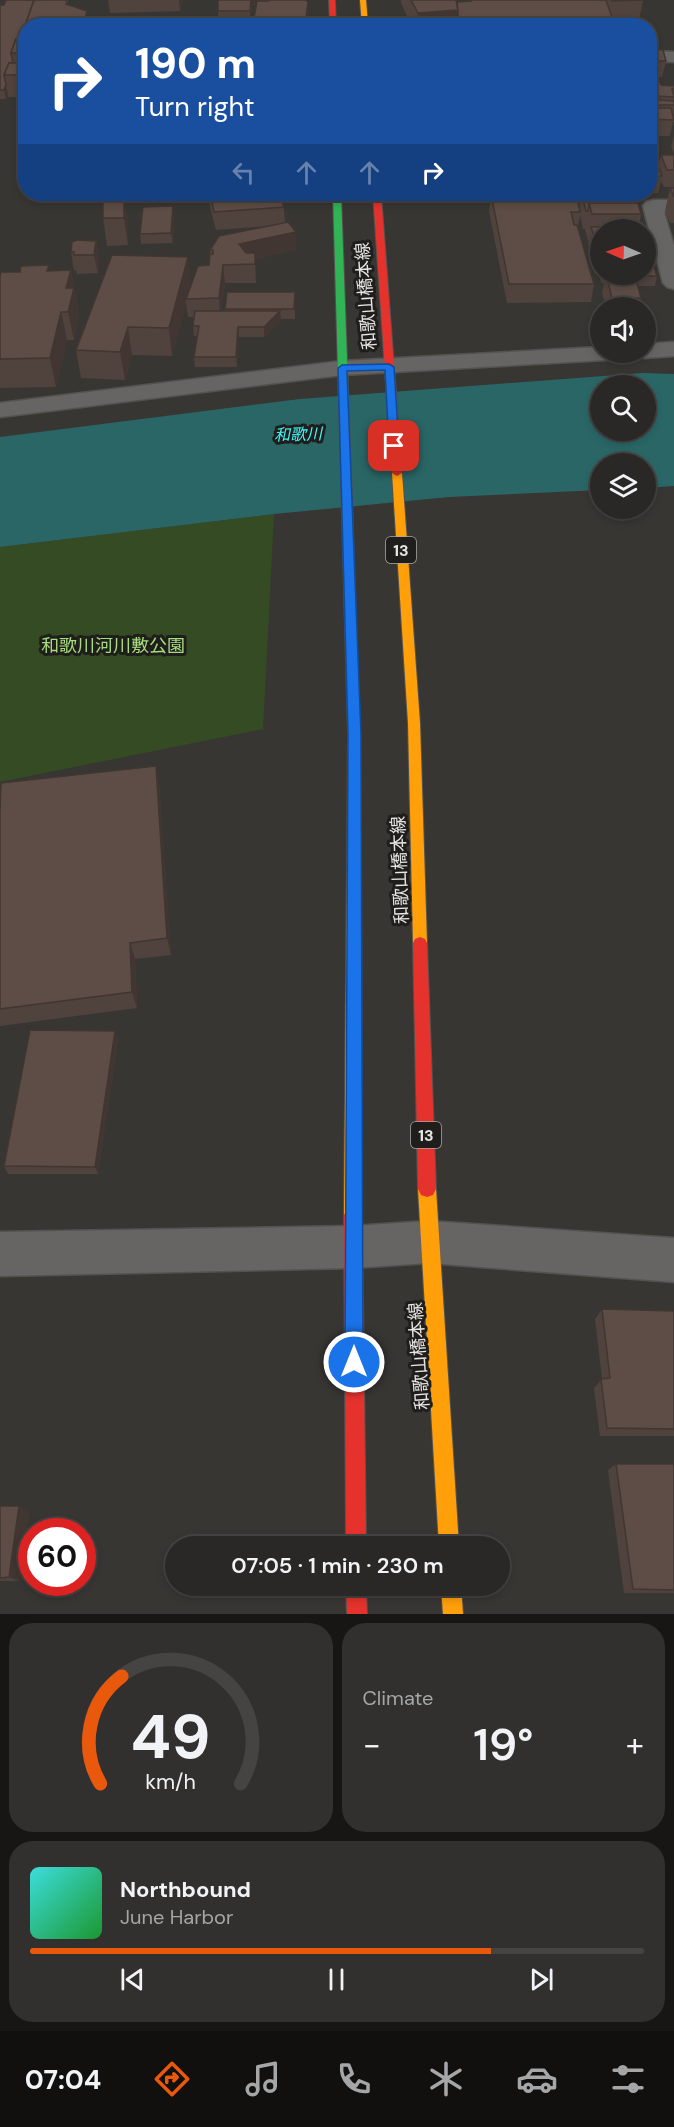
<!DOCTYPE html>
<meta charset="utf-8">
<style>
body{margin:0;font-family:"DM Sans","Noto Sans JP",sans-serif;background:#32302e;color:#f1f3f6;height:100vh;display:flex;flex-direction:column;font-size:22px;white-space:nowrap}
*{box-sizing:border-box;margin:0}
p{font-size:20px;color:#a5a6a7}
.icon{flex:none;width:33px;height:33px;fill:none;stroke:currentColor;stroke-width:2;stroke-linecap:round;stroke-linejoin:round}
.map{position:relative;height:1614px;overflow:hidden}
.drawer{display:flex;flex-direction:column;gap:9px;padding:9px;background:#171615;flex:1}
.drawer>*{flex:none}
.hud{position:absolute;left:18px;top:18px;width:639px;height:183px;border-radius:24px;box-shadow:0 3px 9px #0003,0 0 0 2px #464443;background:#1a4fa0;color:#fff;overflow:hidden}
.needle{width:39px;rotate:272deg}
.controls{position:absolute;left:590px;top:219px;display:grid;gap:12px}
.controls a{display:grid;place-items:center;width:66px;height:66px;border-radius:50%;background:#2a2826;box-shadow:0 3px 9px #0003,0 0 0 2px #464443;font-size:30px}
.speed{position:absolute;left:18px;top:1518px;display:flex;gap:12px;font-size:30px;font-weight:700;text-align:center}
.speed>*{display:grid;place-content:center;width:78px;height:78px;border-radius:50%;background:#2a2826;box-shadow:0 3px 9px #0003,0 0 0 2px #464443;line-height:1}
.speed .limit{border:9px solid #d22;background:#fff;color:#111}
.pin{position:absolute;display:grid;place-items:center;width:51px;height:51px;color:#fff;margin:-26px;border-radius:12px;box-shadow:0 3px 9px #0006}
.me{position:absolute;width:66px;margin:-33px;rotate:0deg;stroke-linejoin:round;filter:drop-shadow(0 0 4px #0008)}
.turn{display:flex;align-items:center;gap:21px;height:126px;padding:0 18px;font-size:27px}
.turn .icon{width:78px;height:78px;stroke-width:2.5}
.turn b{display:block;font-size:42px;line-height:51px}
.lanes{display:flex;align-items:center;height:57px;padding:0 18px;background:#0003;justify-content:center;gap:30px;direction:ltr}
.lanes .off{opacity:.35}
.big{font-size:45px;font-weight:600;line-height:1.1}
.drawer .card{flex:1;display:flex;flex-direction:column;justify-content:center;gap:9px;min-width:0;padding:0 21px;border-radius:24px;background:#32302e}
.drawer .dial{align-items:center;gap:0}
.dial svg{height:156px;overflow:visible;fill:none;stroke:#464443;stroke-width:7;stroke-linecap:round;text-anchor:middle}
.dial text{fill:#f1f3f6;stroke:none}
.song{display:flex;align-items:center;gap:18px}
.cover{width:72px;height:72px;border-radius:9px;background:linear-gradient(135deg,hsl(180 70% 55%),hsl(130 70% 35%))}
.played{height:6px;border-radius:3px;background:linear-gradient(90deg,#ea580c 75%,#464443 75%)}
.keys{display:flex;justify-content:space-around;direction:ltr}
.heat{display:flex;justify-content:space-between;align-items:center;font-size:33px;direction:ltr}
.drawer .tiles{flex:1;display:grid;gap:9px;grid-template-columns:1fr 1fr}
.card:last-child{grid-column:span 2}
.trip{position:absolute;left:165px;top:1536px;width:345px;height:60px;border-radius:30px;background:#2a2826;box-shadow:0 3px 9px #0003,0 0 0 2px #464443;font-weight:600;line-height:60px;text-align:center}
.menu{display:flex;height:96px;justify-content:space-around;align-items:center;background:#11100f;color:#a5a6a7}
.menu .icon{width:42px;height:42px}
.menu .on{color:#ea580c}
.menu b{font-size:27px;color:#f1f3f6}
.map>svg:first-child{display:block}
.green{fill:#354b23}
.water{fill:#2a6666;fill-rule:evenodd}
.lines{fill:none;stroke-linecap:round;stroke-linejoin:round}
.street-casing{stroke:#54524f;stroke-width:3}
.fast-casing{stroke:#54524f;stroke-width:2}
.slow-casing{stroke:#54524f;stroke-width:2}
.jam-casing{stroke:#54524f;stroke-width:2}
.street{fill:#666564;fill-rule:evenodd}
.fast{fill:#30b455;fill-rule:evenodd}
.slow{fill:#ff9f0a;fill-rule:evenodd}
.jam{fill:#e5322d;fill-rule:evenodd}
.wall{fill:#50423c}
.shaded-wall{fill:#413631}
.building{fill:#5d4d46;stroke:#413631;stroke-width:1.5}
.route{fill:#1a73e8;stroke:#114b97;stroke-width:1.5}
.labels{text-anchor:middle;stroke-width:6;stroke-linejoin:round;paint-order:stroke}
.far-water-label{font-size:16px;font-style:italic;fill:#3ff6f6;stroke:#1f1e1c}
.shield{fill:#1f1e1c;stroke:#aba9a7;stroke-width:1.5}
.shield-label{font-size:16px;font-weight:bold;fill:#e7e5e2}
.street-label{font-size:18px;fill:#e7e5e2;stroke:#1f1e1c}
.park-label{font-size:18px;fill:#a6dd7c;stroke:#1f1e1c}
</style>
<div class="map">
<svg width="674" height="1614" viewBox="0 0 674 1614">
<rect width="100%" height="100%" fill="#383633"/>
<polygon class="green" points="274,514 263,729 0,782 0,547"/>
<path class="water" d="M643,373l31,1v112l-29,2v-24h-45v26l-151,7 -175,17 -274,33v-110l300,-38zM600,386h45v44h-45z"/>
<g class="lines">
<g class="street-casing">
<g id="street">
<polygon points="650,51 674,52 674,62 650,61"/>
<polygon points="653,200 674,200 674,212 664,212 674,246 674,289 667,287 663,283 643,206 646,202"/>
<polygon points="674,342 674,356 645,358 637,356 635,353 632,357 624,359 342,375 0,417 0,403 342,361 600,347 600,352 645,352 645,344"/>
<polygon points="429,1221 674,1238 674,1282 429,1263 353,1268 0,1276 0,1232 353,1226"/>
</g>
</g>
<g class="fast-casing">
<polygon id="fast" points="333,194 341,194 350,443 345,446 340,443"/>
</g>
<g class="slow-casing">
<g id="slow">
<polygon points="360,0 366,0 368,26 362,26"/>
<polygon points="397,470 402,473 420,723 427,943 425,947 420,949 415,947 413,943 408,723 392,473"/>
<polygon points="354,857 359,859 361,863 362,1215 359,1221 353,1224 347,1221 344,1215 347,863 349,859"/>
<polygon points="427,1181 433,1183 436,1189 459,1546 439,1546 418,1189 421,1183"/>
<polygon points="441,1586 461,1586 463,1614 443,1614"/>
</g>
</g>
<g class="jam-casing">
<g id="jam">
<polygon points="329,0 335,0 336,26 330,26"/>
<polygon points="373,194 381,194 402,473 397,476 392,473"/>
<polygon points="345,440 350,443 360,735 361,863 359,867 349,867 347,863 348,735 340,443"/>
<polygon points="420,937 425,939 427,943 436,1189 433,1195 427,1197 421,1195 418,1189 413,943 415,939"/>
<polygon points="353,1206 359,1209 362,1215 366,1546 346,1546 344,1215 347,1209"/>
<polygon points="346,1586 366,1586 367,1614 347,1614"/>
</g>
</g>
<use href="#street" class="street"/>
<use href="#fast" class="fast"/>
<use href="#slow" class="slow"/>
<use href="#jam" class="jam"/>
</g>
<g class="wall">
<polygon points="68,0 68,4 26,26 26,97 8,97 8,94 6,99 0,99 0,5"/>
<polygon points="108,0 183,0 180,11 110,13"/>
<polygon points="218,0 306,0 308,11 306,26 255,26 254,18 257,5 252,5 250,20 218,20"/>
<polygon points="401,0 456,0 457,4 470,1 470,0 643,0 639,21 614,21 615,26 412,26 401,3"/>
<polygon points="650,47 666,61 662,77 650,77"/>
<polygon points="650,81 661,85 674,86 674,122 673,122 670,136 650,136"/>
<polygon points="674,135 674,154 671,147"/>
<polygon points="650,154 658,166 661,155 674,155 674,187 664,187 661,181 658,193 650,193"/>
<polygon points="670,188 674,188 674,223 670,223 665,211"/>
<polygon points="199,194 283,194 284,197 280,197 284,207 285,223 296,250 256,259 256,283 225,283 221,311 225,311 225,309 295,292 295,319 281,319 281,321 264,337 239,337 237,367 195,367 194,357 197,336 194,336 193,326 194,317 188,317 186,303 172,356 132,355 125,380 81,378 76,350 191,285 209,265 210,250 271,226 216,230 210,207 209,200 199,200"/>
<polygon points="491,194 579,207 582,194 620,197 633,203 641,214 638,230 600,230 600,274 645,274 646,267 657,276 655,286 638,286 641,298 639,308 606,308 602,293 604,283 601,283 598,269 595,269 593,260 593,257 592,257 588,244 589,241 588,241 585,229 583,229 580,215 578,227 594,284 591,302 507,303 489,211"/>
<polygon points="103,195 128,221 128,245 107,246 103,218"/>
<polygon points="174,215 173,243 141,244 140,234"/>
<polygon points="96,241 99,259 98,273 77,274 76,270 74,271 71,252"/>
<polygon points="71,270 79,315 74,340 67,340 56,387 0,388 0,276 50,271"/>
<polygon points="159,784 171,955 135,959 137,1008 0,1026 0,811"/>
<polygon points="118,1039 98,1174 8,1174 4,1166"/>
<polygon points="602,1309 674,1311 674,1436 600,1436 594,1388 602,1379 595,1319"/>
<polygon points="616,1464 674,1464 674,1593 624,1593 608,1470"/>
<polygon points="0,1506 29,1512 19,1581 0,1581"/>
</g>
<g class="shaded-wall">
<polygon points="179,0 183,0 180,11"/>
<polygon points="251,0 261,0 261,4 252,5 250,20 250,11"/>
<polygon points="308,2 308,11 306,26 306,18"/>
<polygon points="458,10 457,26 417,26 418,13"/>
<polygon points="87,11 89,26 83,26"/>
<polygon points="6,85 8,94 6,99 4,90"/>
<polygon points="124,194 128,221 128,245 124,218"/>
<polygon points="173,206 174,215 173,243 171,233"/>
<polygon points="296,232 296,250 256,259 256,283 255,264 240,262 239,244"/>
<polygon points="96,241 99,259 98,273 94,255"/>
<polygon points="188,257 191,285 186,299 186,303 172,356 169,328"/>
<polygon points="223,265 225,283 220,317 219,298"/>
<polygon points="71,270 79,315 74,340 68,312 66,288"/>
<polygon points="280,311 281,321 264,337 264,327"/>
<polygon points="61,312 67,340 56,387 50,358"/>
<polygon points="128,327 132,355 125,380 120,352"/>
<polygon points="238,327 239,337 237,367 236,357"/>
<polygon points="156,766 159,784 171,955 167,938"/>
<polygon points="130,943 135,959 137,1008 132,992"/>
<polygon points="115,1031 118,1039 98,1174 95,1167"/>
<polygon points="19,1506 29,1512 19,1581 9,1577"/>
</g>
<g class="building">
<polygon points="6,0 34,0 22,35 22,39 16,39 11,53 13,63 9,63 4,75 6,85 4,90 0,90 0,5 4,5"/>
<polygon points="34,0 67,0 66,4 87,11 83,26 26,26 26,35 22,35"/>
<polygon points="218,0 251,0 250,11 218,11"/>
<polygon points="268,0 306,0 308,2 306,18 254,18 257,1 268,1"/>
<polygon points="411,0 456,0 458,10 418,13"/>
<polygon points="471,0 606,0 615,26 458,26 458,10 457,2 471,1"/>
<polygon points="612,0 643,0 612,1"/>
<polygon points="16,39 26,39 26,53 11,53"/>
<polygon points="650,47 652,47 653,49 663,50 666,61 650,61"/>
<polygon points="9,63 26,63 25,75 4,75"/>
<polygon points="650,81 660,82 661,85 674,86 674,89 672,89 674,97 658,96 659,100 674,101 674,105 650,105"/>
<polygon points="650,108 671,108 674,120 650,119"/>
<polygon points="650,154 653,154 662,176 650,176"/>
<polygon points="661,155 674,155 674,170 667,170"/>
<polygon points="670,188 674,188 674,197"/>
<polygon points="124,194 124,218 103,218 103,195"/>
<polygon points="210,194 279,194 284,207 214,212"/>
<polygon points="491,194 576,194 580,212 571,212 574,225 577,225 594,284 509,284"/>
<polygon points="582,194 619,194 620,197 631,197 633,203 589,203 588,211 586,211"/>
<polygon points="589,203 638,203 641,214 592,214"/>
<polygon points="173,206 171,233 140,234 143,207"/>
<polygon points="288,222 296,232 239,244 246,253 255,253 255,264 223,265 219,298 186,299 198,266 209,265 210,254 213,254 213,250 210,250 219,236"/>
<polygon points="634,226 635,230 600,230 600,239 595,239 591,227"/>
<polygon points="77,240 96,241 94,255 74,255 74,252 71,252 72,242"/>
<polygon points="596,242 600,242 600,250 599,250"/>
<polygon points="112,255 188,257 169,328 128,327 120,352 76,350"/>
<polygon points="49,265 47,271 71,270 66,288 74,288 68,312 61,312 50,358 0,359 0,276 1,272 20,272 21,266"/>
<polygon points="645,265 646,267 654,267 657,276 639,276 639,274 645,274"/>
<polygon points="606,274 635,275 641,298 612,298"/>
<polygon points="227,292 295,292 294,309 225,309"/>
<polygon points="195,311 280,311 264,327 238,327 236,357 194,357 199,326 193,326"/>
<polygon points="156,766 167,938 130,943 132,992 0,1009 0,811 1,783"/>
<polygon points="30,1030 115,1031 95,1167 4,1166"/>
<polygon points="602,1309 674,1311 674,1429 607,1428 601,1379 610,1378"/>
<polygon points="616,1464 674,1464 674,1590 633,1589"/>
<polygon points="0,1506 19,1506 9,1577 0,1578"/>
</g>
<polygon class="route" points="389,364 394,367 399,446 394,449 389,446 385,370 347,371 361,735 363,1362 361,1369 354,1372 347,1369 345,1362 348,735 338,368 342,365"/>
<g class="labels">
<g class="far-water-label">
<text transform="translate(298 434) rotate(-2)" y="6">和歌川</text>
</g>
<g class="shield">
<rect x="386" y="537" width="30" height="26" rx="4.5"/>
<rect x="411" y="1122" width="30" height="26" rx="4.5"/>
</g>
<g class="shield-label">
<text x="401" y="556">13</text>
<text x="426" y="1141">13</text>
</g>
<g class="street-label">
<text transform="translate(366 296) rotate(-94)" y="6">和歌山橋本線</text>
<text transform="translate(400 870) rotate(-92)" y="6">和歌山橋本線</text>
<text transform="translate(419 1356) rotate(-94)" y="6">和歌山橋本線</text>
</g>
<g class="park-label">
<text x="113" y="652">和歌川河川敷公園</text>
</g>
</g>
</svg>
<div class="controls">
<a><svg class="needle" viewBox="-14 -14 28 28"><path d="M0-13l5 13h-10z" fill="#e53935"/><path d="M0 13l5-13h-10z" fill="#a5a6a7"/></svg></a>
<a><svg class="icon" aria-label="sound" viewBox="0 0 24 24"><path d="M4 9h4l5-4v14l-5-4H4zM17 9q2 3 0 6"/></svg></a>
<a><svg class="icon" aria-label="search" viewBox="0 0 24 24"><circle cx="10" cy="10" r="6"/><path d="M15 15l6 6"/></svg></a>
<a><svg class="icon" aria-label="layers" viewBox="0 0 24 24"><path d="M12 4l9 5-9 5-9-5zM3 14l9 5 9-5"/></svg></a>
</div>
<div class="speed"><div class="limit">60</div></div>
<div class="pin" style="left:394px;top:446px;background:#d93025"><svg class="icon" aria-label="arrive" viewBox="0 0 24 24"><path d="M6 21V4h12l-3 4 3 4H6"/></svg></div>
<svg class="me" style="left:354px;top:1362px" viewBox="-20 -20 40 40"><circle r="17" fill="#1a73e8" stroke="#fff" stroke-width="3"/><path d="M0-11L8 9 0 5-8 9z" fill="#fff"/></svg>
<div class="trip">07:05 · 1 min · 230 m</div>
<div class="hud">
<div class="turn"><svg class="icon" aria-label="right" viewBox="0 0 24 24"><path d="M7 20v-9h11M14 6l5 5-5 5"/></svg><div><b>190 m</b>Turn right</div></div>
<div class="lanes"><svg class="icon off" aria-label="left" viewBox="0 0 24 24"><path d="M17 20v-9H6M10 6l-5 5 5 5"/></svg><svg class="icon off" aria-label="ahead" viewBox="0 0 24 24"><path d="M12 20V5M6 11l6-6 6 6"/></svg><svg class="icon off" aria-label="ahead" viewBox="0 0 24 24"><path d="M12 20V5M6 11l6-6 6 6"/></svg><svg class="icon" aria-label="right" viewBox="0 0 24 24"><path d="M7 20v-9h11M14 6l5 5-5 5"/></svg></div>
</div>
</div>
<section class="drawer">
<div class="tiles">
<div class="card dial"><svg viewBox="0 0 100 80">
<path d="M14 69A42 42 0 1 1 86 69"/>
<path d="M14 69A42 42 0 0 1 25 14" stroke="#ea580c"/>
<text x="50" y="56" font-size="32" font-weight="700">49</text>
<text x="50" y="72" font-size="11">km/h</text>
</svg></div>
<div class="card"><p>Climate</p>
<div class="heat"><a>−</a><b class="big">19°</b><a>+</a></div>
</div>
<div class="card">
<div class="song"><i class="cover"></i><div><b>Northbound</b><p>June Harbor</p></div></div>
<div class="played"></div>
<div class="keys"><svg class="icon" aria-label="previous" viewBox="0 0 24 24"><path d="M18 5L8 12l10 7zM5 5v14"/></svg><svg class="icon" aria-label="pause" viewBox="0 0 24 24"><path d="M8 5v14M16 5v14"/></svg><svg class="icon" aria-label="next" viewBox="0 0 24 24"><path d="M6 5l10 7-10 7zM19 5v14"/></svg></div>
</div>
</div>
</section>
<nav class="menu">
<b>07:04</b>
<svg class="icon on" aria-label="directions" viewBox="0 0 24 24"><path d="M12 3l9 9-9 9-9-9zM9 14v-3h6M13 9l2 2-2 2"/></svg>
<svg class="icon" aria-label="music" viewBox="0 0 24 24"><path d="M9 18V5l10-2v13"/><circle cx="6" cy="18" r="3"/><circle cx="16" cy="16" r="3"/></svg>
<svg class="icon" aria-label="phone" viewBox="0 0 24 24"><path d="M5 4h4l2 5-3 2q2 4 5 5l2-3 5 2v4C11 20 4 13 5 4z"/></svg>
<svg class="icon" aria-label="climate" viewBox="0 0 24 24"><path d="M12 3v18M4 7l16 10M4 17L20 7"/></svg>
<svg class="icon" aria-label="car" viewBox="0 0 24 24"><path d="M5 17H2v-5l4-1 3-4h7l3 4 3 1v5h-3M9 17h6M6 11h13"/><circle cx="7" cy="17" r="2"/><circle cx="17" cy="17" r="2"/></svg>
<svg class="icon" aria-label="filters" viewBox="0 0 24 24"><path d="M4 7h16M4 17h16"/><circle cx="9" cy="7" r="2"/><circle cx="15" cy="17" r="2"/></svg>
</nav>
